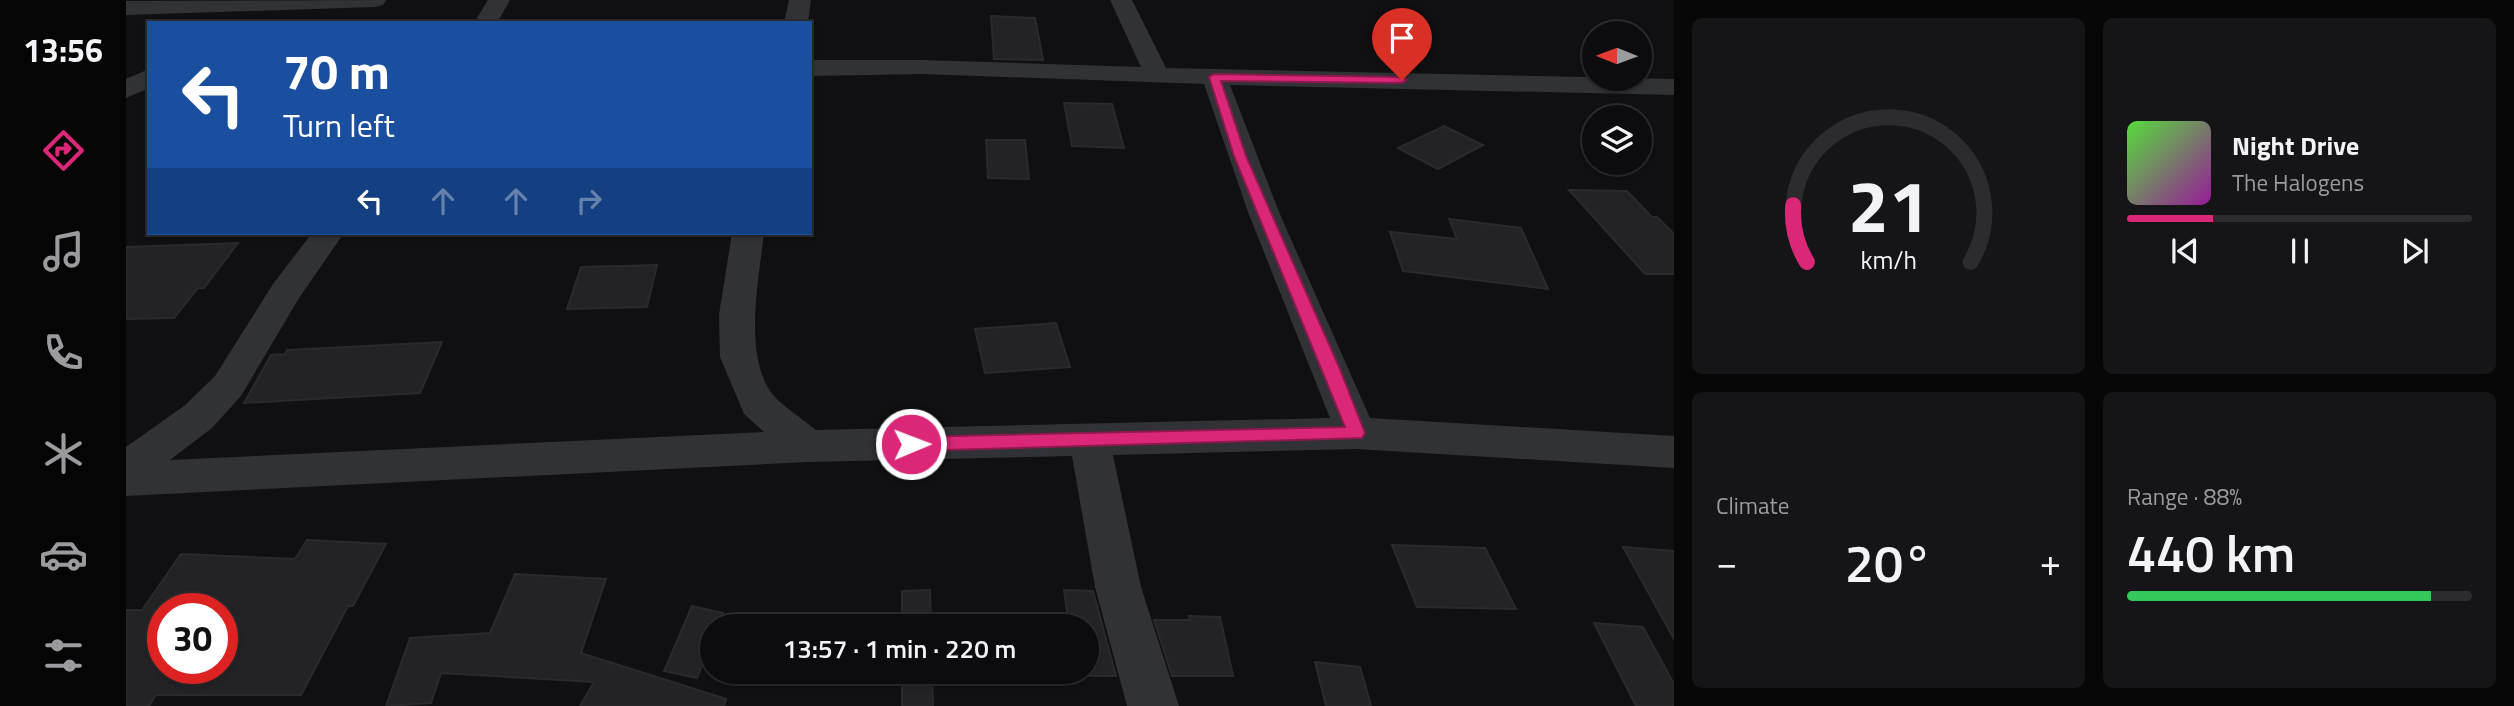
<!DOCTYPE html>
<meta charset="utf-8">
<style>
body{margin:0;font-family:"Titillium Web",sans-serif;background:#151517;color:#f1f3f6;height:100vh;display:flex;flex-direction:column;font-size:26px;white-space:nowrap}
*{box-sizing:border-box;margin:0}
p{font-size:23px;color:#9a9b9e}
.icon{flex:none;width:38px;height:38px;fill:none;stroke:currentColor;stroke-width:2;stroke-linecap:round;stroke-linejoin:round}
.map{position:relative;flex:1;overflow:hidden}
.side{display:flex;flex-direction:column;gap:18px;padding:18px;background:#070708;width:840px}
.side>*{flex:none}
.hud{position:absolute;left:21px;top:21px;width:665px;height:214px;border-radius:0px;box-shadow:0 2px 5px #0004,0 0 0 2px #2c2c2e;background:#1a4fa0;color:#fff;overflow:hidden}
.needle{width:46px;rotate:271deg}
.tools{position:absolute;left:1456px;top:21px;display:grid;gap:14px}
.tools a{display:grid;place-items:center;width:70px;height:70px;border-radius:50%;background:#0c0c0e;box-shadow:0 2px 5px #0004,0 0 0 2px #2c2c2e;font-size:35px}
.speed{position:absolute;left:21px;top:593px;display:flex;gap:14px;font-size:35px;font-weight:700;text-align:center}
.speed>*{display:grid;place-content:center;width:91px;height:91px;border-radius:50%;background:#0c0c0e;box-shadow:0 2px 5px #0004,0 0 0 2px #2c2c2e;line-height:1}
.speed .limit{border:10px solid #d22;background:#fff;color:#111}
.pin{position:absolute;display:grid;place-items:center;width:60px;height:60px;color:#fff;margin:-72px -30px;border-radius:50% 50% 50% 0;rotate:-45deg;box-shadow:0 0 7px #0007}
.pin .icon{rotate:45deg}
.me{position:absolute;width:77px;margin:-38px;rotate:89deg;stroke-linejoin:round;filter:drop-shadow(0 0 5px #0008)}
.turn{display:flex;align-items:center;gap:24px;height:147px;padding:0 21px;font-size:32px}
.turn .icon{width:91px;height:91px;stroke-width:2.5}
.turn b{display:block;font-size:49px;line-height:60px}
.lanes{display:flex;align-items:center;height:66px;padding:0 21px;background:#0003;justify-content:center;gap:35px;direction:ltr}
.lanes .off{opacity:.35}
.big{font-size:52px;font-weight:600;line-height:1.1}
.side .card{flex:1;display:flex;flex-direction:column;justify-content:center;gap:10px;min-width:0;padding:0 24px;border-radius:10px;background:#151517}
.side .dial{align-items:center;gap:0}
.dial svg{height:182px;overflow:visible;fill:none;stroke:#2c2c2e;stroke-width:7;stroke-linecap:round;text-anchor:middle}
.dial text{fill:#f1f3f6;stroke:none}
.song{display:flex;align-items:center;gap:21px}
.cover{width:84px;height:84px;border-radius:10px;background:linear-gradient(135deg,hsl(110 70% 55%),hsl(300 70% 35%))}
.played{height:7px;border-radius:4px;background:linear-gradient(90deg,#db2777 25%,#2c2c2e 25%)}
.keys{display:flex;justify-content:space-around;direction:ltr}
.heat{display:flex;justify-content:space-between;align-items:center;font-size:38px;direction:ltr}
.charge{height:10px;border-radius:5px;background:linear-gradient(90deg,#34c759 88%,#2c2c2e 0)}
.side .tiles{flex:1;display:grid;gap:18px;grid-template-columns:repeat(2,1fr)}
.trip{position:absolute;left:574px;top:614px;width:399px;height:70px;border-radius:35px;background:#0c0c0e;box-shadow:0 2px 5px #0004,0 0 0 2px #2c2c2e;font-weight:600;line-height:70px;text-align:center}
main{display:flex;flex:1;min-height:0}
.dock{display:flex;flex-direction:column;width:126px;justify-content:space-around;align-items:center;background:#050506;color:#9a9b9e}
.dock .icon{width:49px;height:49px}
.dock .on{color:#db2777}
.dock b{font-size:32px;color:#f1f3f6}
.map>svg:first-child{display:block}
.building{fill:#232326;stroke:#2a2a2e;stroke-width:2;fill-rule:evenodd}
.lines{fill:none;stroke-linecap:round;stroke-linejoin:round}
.street{fill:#313236;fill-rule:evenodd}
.route{fill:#db2777;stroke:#8e194d;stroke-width:2}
</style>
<main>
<nav class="dock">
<b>13:56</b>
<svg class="icon on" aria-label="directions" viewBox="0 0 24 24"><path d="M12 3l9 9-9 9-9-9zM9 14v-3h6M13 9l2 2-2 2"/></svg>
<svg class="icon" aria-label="music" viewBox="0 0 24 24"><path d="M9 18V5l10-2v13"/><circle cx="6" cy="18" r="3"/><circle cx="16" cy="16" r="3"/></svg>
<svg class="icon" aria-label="phone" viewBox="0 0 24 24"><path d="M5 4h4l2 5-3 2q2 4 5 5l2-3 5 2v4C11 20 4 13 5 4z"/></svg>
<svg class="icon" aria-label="climate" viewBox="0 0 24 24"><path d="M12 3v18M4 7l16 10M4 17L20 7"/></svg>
<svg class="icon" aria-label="car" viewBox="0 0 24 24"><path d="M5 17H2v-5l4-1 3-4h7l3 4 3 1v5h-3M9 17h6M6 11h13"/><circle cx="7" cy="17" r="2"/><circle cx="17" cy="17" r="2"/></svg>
<svg class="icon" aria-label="filters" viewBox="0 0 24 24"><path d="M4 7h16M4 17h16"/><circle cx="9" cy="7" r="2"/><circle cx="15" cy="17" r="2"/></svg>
</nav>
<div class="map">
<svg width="1548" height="706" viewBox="0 0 1548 706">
<rect width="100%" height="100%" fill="#101012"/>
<g class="building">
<polygon points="865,16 909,18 917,60 868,59"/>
<polygon points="938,103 986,104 998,148 946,146"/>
<polygon points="1318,126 1357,145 1312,169 1272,148"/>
<polygon points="860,140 899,140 903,179 862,178"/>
<polygon points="1443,190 1501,191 1526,217 1531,217 1548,234 1548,274 1519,274"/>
<polygon points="1323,219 1395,228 1422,289 1277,271 1264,232 1331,239"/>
<polygon points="112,243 78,288 72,288 48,318 0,319 0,247"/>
<polygon points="531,265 521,307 441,309 455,267"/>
<polygon points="930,323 944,367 859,373 849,329"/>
<polygon points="316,342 294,393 118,403 145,355 159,354 161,350"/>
<path d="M181,540l79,4 -33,62h-5l-47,89h-145l-7,11h-23v-96h16l39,-56 114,5zM37,609h59v59h-59z"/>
<polygon points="1266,545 1359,548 1390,609 1291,607"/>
<polygon points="1497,547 1548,551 1548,639"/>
<polygon points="389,574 480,579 455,653 600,699 598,706 454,706 468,682 315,673 305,703 260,706 284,638 364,633"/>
<polygon points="804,590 805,626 776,626 776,591"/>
<polygon points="938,590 967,591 990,676 950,676 950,672 961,672 961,626 943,626"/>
<polygon points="566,606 597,613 592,626 586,626 586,640 571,678 538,671"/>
<polygon points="1063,616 1094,617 1107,676 1046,676 1028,620 1064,620"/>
<polygon points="1468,623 1517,627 1548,684 1548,706 1510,706"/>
<polygon points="1189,662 1234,667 1245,706 1200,706"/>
<polygon points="776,672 806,672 807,706 776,706"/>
</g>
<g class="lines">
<g class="street">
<polygon points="260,0 257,5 249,7 0,15 0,1"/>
<polygon points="362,0 384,0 371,23 348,23"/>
<polygon points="663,0 685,0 682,23 658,23"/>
<path d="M984,0h22l34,68 508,11v16l-444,-10 49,127 91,206 304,18v32l-318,-19 -243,6 28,132 38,119h-52l-32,-119 -23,-131 -264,6 -682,34v-49l58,-41 31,-30 58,-92 39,-51h32l-45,65 -58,98 -29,32 -42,32 594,-28 -20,-18 -24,-57 -1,-42 13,-82h32c-5,46 -22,125 10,163 12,13 29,23 42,34l514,-12 -82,-206 -44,-128 -281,-10 -113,2v-16h113l218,7z"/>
<polygon points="23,69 23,88 0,98 0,79"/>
</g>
</g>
<polygon class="route" points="1088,74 1276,77 1281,80 1276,83 1095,81 1120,156 1213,367 1239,433 1236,438 785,451 778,449 776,444 778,439 785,437 1219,427 1108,156 1083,77"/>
</svg>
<div class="tools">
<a><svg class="needle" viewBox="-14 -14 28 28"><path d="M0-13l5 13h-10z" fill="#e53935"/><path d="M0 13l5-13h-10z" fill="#9a9b9e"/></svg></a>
<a><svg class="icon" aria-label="layers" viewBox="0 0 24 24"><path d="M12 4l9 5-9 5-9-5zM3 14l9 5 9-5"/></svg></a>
</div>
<div class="speed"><div class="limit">30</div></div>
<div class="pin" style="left:1276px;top:80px;background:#d93025"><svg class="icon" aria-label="arrive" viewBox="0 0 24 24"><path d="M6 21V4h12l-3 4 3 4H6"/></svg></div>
<svg class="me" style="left:785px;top:444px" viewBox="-20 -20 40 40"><circle r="17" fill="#db2777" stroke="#fff" stroke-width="3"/><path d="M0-11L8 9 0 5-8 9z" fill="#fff"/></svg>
<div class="trip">13:57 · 1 min · 220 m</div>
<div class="hud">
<div class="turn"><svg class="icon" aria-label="left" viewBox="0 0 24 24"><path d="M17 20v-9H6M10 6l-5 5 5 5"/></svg><div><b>70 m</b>Turn left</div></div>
<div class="lanes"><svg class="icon" aria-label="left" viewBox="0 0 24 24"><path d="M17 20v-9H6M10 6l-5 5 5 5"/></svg><svg class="icon off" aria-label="ahead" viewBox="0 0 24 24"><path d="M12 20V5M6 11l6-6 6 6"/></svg><svg class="icon off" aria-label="ahead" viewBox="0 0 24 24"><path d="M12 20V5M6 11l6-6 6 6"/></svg><svg class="icon off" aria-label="right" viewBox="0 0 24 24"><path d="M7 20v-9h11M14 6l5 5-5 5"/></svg></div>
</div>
</div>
<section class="side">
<div class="tiles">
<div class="card dial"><svg viewBox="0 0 100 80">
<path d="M14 69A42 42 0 1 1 86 69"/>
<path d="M14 69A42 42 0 0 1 8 44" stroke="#db2777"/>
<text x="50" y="56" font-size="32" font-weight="700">21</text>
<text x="50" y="72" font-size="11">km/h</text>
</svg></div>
<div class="card">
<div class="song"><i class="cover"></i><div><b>Night Drive</b><p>The Halogens</p></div></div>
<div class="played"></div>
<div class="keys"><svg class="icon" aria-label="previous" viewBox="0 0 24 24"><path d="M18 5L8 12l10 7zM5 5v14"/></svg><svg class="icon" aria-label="pause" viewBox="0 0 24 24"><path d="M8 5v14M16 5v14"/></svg><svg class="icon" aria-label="next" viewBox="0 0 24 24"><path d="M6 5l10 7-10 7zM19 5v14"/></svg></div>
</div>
<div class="card"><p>Climate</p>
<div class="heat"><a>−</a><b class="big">20°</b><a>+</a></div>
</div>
<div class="card"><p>Range · 88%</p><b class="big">440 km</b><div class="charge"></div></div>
</div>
</section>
</main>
